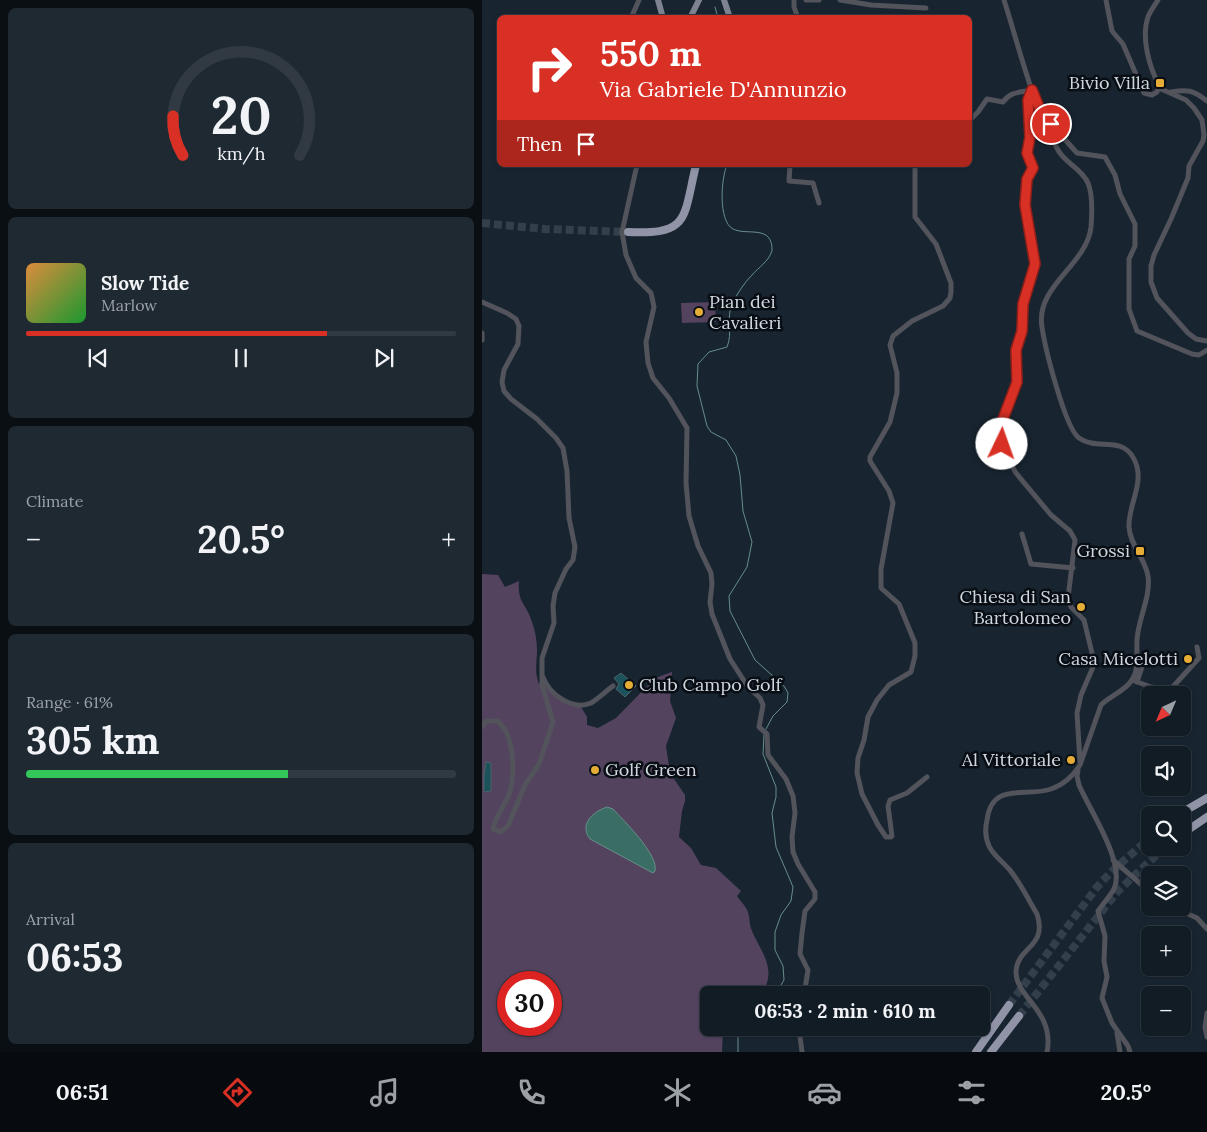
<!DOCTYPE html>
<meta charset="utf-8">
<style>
body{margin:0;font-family:Lora,serif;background:#1f2932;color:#f1f3f6;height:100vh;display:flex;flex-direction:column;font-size:19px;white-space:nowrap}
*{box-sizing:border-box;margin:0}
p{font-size:16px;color:#9ca1a7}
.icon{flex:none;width:28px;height:28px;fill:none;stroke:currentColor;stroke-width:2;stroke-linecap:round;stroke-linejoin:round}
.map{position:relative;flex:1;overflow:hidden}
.details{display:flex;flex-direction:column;gap:8px;padding:8px;background:#0a0f14;width:482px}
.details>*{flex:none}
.guide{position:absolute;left:15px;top:15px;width:475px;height:152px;border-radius:8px;box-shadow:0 1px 4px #0004,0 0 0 1px #313a42;background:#d93025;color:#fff;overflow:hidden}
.needle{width:32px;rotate:224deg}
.fabs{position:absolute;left:659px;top:686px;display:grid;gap:10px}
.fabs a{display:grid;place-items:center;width:50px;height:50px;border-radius:8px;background:#121c25;box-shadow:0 1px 4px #0004,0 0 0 1px #313a42;font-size:25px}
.speed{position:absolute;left:15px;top:971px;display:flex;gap:10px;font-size:25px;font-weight:700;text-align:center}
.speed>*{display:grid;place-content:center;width:65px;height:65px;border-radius:50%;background:#121c25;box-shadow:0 1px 4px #0004,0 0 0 1px #313a42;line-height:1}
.speed .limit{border:8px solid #d22;background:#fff;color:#111}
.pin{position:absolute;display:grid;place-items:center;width:42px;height:42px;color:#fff;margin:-21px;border:2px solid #fff;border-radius:50%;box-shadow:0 1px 5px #0007}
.me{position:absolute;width:55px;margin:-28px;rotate:3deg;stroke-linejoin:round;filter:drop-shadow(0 0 4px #0008)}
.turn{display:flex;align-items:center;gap:18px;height:105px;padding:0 20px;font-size:22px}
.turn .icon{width:65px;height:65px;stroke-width:2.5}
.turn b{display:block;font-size:35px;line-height:42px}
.then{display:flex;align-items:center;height:48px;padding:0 20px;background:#0003;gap:10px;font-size:19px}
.big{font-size:38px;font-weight:700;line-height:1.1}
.details .widget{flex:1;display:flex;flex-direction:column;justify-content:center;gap:8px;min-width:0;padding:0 18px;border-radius:8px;background:#1f2932}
.details .dial{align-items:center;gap:0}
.dial svg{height:130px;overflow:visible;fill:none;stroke:#313a42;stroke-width:7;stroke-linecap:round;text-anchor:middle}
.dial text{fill:#f1f3f6;stroke:none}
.song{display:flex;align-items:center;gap:15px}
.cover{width:60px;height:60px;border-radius:8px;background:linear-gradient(135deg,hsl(30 70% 55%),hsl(130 70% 35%))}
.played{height:5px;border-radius:2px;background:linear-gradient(90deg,#d93025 70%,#313a42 70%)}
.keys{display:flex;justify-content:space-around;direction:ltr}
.heat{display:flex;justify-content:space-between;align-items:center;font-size:28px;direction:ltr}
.charge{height:8px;border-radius:4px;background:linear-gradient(90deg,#34c759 61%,#313a42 0)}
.trip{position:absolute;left:218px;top:986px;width:290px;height:50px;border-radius:8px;background:#121c25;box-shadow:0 1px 4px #0004,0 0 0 1px #313a42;font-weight:700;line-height:50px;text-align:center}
.tabs{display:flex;height:80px;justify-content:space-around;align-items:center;background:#070b0f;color:#9ca1a7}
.tabs .icon{width:35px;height:35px}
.tabs .current{color:#d93025}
.tabs b{font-size:22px;color:#f1f3f6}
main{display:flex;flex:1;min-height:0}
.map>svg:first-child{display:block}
.green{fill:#53435f;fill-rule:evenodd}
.water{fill:#3a6e64;stroke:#678e89}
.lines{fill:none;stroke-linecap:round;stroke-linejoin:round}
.stream{stroke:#678e89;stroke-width:1}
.building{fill:#1c525c;stroke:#4c6367}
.highway-tunnel{stroke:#33404b;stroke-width:8;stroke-dasharray:8 4;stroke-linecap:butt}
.minor{stroke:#52535b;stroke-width:5}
.major{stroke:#7f8291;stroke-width:6}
.highway{stroke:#9194a7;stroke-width:8}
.route-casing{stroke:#8d1f18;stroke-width:12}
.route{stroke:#d93025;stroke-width:9}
.poi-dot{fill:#e5ad35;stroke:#080e13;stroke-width:2}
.labels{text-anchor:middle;stroke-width:5;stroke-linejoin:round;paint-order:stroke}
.poi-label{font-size:18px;fill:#cfd8df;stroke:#080e13;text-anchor:end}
</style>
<main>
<section class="details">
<div class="widget dial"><svg viewBox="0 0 100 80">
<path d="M14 69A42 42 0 1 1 86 69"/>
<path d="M14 69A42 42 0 0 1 8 45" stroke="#d93025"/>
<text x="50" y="56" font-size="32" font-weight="700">20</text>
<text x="50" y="72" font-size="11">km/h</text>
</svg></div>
<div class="widget">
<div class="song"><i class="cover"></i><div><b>Slow Tide</b><p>Marlow</p></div></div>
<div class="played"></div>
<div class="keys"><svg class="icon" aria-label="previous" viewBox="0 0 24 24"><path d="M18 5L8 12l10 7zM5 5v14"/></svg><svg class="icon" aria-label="pause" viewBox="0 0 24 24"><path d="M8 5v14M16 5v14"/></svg><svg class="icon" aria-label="next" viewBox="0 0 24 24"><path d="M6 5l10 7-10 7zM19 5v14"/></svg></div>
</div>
<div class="widget"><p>Climate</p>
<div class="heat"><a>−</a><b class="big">20.5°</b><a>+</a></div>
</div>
<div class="widget"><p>Range · 61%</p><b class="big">305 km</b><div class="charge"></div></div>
<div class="widget"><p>Arrival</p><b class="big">06:53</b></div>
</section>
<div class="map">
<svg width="725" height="1052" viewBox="0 0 725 1052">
<rect width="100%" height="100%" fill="#182531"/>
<g class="green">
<polygon points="233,302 234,322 200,323 199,303"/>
<path d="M0,574l16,1 7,12 14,-6c-2,22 8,23 13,41 3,8 5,19 5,27 0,14 -3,22 2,35l6,1 7,8 29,14 6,10v8l11,3 18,-10 39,-40 17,-6 -2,29 6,17 -10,28 4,27 15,22v6l-3,10 -3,26 12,11 10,17 15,3 25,23 -4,5c3,5 9,10 11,16 2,6 1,12 4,19 10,23 26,38 9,64h-53v33h15l-1,24h-240zM26,982h43v43h-43z"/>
</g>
<path class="water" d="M125,807l6,2c11,12 46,46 42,62l-2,2 -63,-34c-11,-14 2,-27 17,-32z"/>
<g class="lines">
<g class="stream">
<polyline points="233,7 236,18"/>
<path d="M245,165c-6,13 -9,56 6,64 14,7 40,-5 39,22 -4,11 -13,16 -20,24 -8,8 -15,19 -20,29 -6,14 1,29 -5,43l-18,5 -11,12 -1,22 10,40 4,6 15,8 10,16 4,19 3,36 9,31 -5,25 -18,29 1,15 25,49 29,26 4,7 -1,9 -14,14 -7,13"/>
<polyline points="282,735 281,754 294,787 294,797 290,813 294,847 311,887 309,901 299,915 293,932 293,950 301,966 302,980 293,995"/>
<polyline points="256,1052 256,1031 258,1028"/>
</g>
</g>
<g class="building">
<polygon points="139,673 154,686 143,697 134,689 137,684 132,678"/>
<polygon points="4,762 9,763 9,791 2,792 2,774"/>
</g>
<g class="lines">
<g class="highway-tunnel">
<polyline points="0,223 63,229 146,232"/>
<polyline points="527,1005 615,887 630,871 668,838"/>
<polyline points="537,1016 636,891 682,848"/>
</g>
<g class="minor">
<polyline points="312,0 312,7 316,18"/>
<polyline points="324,0 337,0"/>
<polyline points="358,0 389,5 444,8"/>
<path d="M522,0c16,50 28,104 54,150 7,13 24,19 30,33 5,12 4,31 3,44 -4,38 -56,59 -49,100 3,21 23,101 37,111 18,13 43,-3 55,21 12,23 -6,45 -5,68 1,18 16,31 19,49 3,21 -10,43 -11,64 -1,14 3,28 -5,40 -7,11 -22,16 -31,25l-21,60c-7,11 -17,20 -29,24 -26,9 -59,-8 -64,31 -2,8 -2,17 2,26 4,9 13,15 20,23 11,13 19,30 28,45 11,34 -20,32 -21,58 0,26 39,39 31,80"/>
<path d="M624,0l6,31 11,13 21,49 8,2 5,-3 2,-7c-10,-18 -18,-48 -11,-68 2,-6 7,-12 10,-17"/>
<polyline points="149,18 157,0"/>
<polyline points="677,85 679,89 704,100 712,108 720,120 722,135 721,141 707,166 706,178 689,219 672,255 669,266 669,282 675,298 706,333 714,339 725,341"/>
<path d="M689,92c17,-3 22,-2 36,9"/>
<polyline points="559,112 564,114 569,124 595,153 623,157 633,175 638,194 653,224 653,246 647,259 647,309 655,331 710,354 717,355 725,350"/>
<path d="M488,120l8,-8 9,-13 16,3c8,-11 16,-9 29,-12l-4,10 2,37 -3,16 6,15 -6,11 -2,26 10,59 -1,9 -8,18 -4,40 -6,20 1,31 -14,37 -2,21 3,12 12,21 35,42 19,16 5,9 -7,58 3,9 13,13 8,33 1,14 -12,28 -4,18 3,49"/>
<polyline points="155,165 140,232 144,255 154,278 169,293 172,307 164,342 166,363 171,378 187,398 205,428 204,483 207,516 216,546 229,573 230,584 228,602 230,614 248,659 266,687 278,698 281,705 277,727 285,734 286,755 304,779 311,796 313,813 310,837 311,852 316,864 333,892 333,899 323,911 320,933 318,954 326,970 322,995"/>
<polyline points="308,165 307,181 331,183 337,203"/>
<polyline points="433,165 433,217 454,244 469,283 469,292 468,298 461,306 430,321 411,336 408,345 415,373 415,393 408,422 388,457 388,461 407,491 411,503 399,569 399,588 417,604 433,643 433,656 429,672 407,685 395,700 386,717 382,740 376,758 375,773 380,794 396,825 404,837 409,837 410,836 406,806 408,800 425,793 445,777"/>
<path d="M0,302l25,11 9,6 3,7 -1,18 -14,26 -2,12 2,9 7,8 26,20 19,19 7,10 4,23 2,47 6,29 -2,13 -7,9 -11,24 -2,13 1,17 -12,35v27l11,37 -14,42 -14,21 -17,41 -8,6 -7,-3c2,-12 10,-21 15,-32 7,-15 6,-48 -1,-63 -2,-5 -6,-9 -9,-13h-12l-4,6"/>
<polyline points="0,333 0,340"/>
<polyline points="540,534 549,564 591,568"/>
<path d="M61,677c6,17 29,34 48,26 7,-4 15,-12 22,-17"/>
<polyline points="650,680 669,687 688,690 717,658 715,647"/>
<polyline points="655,682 662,661"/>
<path d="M596,770l-1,6 2,9c10,24 47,78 35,104 -4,7 -11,15 -16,22l7,25 -1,25 3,16 -5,21 10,25 16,23 2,6"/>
<polyline points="631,860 668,892"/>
<polyline points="693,908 715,918 725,929"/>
<polyline points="725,1013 723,1027 725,1037"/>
<polyline points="317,1028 320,1052"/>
<polyline points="635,1033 638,1052"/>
</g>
<g class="major">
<polyline points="176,0 181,18"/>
<polyline points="242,0 248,18"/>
<polyline points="208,18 217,0"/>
</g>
<g class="highway">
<path d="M146,232c62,3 55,-13 68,-67"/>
<polyline points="701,812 725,798"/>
<polyline points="700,834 725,817"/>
<polyline points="494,1052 527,1005"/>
<polyline points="509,1052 537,1016"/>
</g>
</g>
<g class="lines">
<g class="route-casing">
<polyline id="route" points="520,444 521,419 535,382 534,350 540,331 541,304 553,264 543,205 545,179 551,168 545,153 548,137 546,100 550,90 559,112 564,114 569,124"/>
</g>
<use href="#route" class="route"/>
</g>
<g class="poi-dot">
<rect x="673" y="78" width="10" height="10" rx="2.5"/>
<circle cx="217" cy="312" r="5"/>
<rect x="653" y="546" width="10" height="10" rx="2.5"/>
<circle cx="599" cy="607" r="5"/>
<circle cx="706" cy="659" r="5"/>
<circle cx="147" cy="685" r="5"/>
<circle cx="589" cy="760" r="5"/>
<circle cx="113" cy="770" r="5"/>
</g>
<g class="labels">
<g class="poi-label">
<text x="668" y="89">Bivio Villa</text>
<text x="227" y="308" text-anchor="start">Pian dei<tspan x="227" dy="21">Cavalieri</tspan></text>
<text x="648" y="557">Grossi</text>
<text x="589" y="603">Chiesa di San<tspan x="589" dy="21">Bartolomeo</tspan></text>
<text x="696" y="665">Casa Micelotti</text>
<text x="157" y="691" text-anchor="start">Club Campo Golf</text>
<text x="579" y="766">Al Vittoriale</text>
<text x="123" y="776" text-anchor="start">Golf Green</text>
</g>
</g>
</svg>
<div class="fabs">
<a><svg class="needle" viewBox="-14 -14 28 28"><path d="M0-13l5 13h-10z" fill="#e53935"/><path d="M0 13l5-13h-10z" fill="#9ca1a7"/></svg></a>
<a><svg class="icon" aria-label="sound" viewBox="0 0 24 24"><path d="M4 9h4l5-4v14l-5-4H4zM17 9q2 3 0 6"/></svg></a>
<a><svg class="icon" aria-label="search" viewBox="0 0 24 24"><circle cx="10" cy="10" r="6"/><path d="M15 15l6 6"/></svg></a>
<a><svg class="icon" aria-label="layers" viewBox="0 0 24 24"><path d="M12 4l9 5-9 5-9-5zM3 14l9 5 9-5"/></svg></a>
<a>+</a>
<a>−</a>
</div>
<div class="speed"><div class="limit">30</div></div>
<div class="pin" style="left:569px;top:124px;background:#d93025"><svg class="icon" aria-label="arrive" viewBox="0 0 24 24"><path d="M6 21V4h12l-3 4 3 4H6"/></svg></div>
<svg class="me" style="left:520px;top:444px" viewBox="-20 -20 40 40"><circle r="19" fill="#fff"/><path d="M0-13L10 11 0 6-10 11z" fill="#d93025"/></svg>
<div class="trip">06:53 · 2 min · 610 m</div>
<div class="guide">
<div class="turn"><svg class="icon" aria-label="right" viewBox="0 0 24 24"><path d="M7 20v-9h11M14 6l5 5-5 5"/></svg><div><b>550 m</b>Via Gabriele D'Annunzio</div></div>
<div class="then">Then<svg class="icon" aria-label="arrive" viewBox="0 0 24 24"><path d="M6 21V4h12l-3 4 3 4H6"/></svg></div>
</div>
</div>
</main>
<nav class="tabs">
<b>06:51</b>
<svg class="icon current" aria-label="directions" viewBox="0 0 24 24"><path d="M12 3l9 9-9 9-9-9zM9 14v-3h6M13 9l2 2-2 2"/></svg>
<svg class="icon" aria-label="music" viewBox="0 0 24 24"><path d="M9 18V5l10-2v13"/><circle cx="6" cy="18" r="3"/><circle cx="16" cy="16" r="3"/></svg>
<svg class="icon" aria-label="phone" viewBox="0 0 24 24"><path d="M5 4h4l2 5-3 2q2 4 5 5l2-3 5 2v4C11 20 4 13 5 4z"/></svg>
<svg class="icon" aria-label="climate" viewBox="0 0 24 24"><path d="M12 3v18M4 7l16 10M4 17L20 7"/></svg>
<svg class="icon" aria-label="car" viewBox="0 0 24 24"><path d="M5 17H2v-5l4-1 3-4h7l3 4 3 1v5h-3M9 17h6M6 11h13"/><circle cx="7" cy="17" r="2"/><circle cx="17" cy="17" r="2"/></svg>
<svg class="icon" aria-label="filters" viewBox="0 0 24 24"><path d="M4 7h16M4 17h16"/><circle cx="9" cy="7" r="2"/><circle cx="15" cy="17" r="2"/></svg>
<b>20.5°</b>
</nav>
